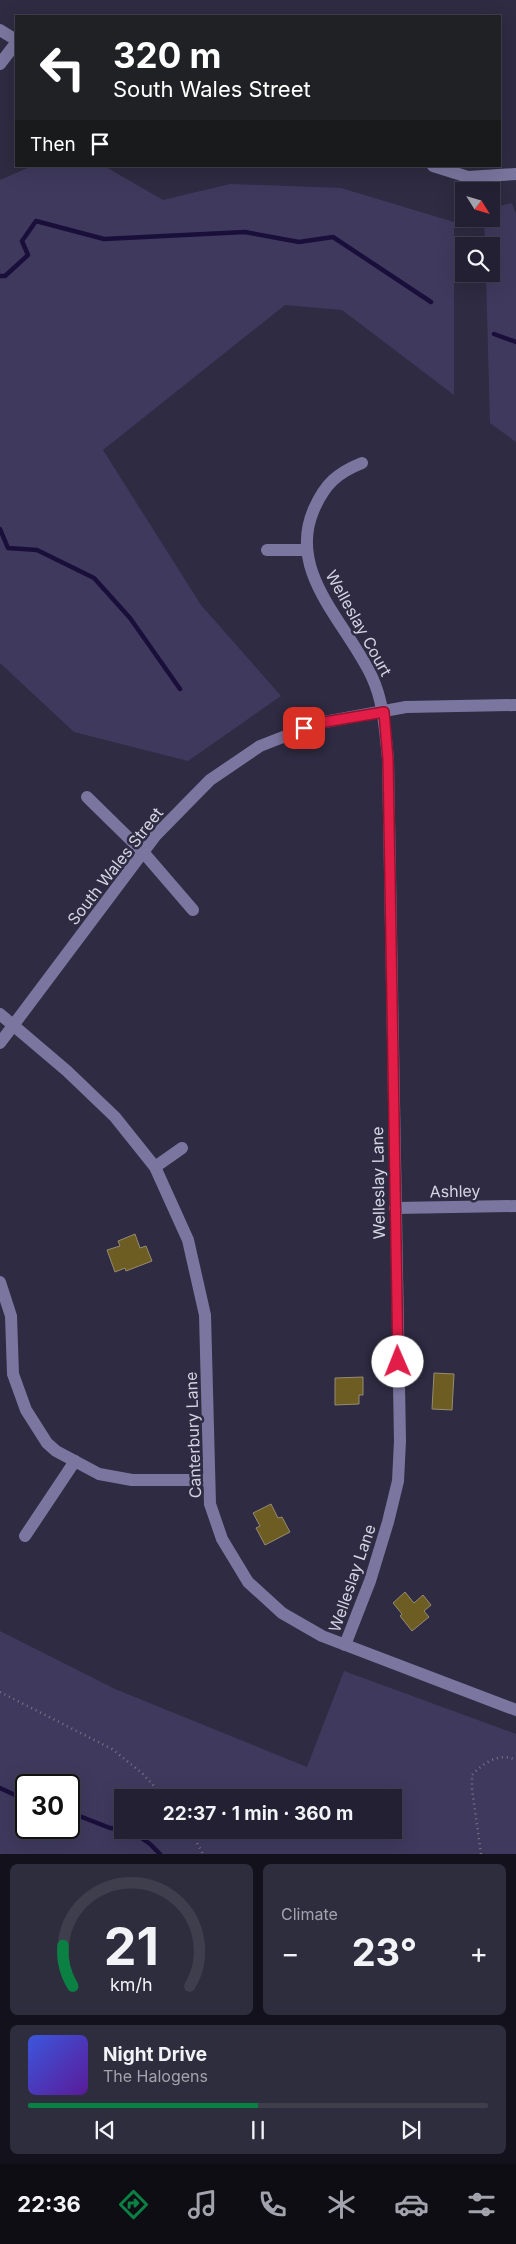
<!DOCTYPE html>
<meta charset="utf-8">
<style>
body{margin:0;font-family:Inter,sans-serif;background:#2e2d3e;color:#f1f3f6;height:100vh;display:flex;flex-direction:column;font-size:19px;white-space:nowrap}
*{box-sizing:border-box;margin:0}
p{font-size:16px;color:#a2a3ac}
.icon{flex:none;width:28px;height:28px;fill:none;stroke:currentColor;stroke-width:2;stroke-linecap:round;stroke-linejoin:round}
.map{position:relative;height:1854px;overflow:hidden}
.sheet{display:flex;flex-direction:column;gap:10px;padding:10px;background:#13121c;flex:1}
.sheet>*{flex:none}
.guide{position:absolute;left:15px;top:15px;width:486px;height:152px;border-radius:0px;box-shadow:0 5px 20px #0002,0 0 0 1px #3f3e4d;background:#202124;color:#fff;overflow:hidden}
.needle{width:32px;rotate:127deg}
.buttons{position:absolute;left:455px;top:182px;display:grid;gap:10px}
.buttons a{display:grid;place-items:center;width:45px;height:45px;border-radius:0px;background:#222032;box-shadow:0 5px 20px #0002,0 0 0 1px #3f3e4d;font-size:25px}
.speed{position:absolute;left:15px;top:1774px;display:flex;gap:10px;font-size:25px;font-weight:700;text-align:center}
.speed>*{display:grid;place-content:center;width:65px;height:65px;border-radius:50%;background:#222032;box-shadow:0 5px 20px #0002,0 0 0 1px #3f3e4d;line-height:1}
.speed .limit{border:2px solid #111;border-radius:8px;background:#fff;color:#111}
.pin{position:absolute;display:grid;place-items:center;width:42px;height:42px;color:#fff;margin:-21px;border-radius:10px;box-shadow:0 2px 8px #0006}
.me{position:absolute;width:55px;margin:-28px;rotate:359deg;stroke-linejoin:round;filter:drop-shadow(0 0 4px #0008)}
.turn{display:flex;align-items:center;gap:18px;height:105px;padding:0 15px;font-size:22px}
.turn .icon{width:65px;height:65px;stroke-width:2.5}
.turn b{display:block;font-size:35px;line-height:42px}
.then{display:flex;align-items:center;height:48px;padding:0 15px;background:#0003;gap:10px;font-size:19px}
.big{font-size:38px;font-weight:700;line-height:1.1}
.sheet .tile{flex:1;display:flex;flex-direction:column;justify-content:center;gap:8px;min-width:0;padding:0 18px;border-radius:8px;background:#2e2d3e}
.sheet .dial{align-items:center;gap:0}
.dial svg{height:130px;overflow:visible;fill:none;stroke:#3f3e4d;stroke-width:7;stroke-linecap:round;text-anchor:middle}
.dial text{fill:#f1f3f6;stroke:none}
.song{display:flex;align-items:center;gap:15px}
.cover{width:60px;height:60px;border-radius:8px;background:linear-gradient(135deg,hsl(230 70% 55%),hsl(270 70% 35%))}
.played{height:5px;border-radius:2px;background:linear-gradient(90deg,#0b8043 50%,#3f3e4d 50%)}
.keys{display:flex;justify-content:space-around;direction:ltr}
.heat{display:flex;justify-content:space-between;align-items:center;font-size:28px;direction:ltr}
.sheet .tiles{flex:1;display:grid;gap:10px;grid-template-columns:1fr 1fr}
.tile:last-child{grid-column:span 2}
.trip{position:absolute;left:114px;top:1789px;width:288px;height:50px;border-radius:0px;background:#222032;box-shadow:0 5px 20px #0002,0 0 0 1px #3f3e4d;font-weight:700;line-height:50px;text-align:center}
.tabs{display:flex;height:80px;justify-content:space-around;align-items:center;background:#0e0d14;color:#a2a3ac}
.tabs .icon{width:35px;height:35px}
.tabs .active{color:#0b8043}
.tabs b{font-size:22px;color:#f1f3f6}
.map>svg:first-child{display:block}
.green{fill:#3f3a5d;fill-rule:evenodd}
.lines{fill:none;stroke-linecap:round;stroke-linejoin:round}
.stream{stroke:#1a0f3b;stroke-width:4.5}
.building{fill:#6e5d22;stroke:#958c71}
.path{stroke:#787689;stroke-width:2.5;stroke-dasharray:1 4;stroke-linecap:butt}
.minor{stroke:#7b769f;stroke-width:12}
.route-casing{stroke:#92132f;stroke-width:12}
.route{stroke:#e11d48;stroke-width:9}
.labels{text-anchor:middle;stroke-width:5;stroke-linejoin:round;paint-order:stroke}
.street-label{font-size:16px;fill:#d5d4e3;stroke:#2e2b42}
</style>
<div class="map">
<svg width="516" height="1854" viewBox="0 0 516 1854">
<rect width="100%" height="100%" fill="#2e2b42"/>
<g class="green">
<polygon points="32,166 104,166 163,200 230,184 341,188 454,222 454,395 342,310 285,305 103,450 201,605 281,696 188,761 74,732 0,663 0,180"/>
<polygon points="512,203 516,214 516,442 490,423 486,274 491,274 491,246 485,246 484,219 491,219 491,208"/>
<path d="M0,1631l115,58 192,78 37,-96 172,63v120h-516zM26,1785h43v43h-43zM122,1798h270v32h-270z"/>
</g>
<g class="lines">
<g class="stream">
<polyline points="0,276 5,276 28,255 22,241 36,221 104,239 245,232 299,242 333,237 431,302"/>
<polyline points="494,334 516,342"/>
<polyline points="0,529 8,548 37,550 94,578 130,618 180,689"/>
<polyline points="0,1788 26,1800"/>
<polyline points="69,1812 110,1828 122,1829"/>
<polyline points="130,1830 150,1844 160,1854"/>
</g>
</g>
<g class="building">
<polygon points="135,1234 140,1248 146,1246 152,1261 126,1271 125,1268 115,1272 107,1250 120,1246 118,1241"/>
<polygon points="434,1373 454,1374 452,1410 432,1409"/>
<polygon points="363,1377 363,1395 359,1395 359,1404 335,1405 335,1378"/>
<polygon points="271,1504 278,1518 282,1517 290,1532 265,1545 256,1528 260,1526 253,1513"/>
<polygon points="405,1592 414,1603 423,1595 431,1605 424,1611 429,1617 412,1631 400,1616 402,1614 393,1603"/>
</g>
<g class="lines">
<g class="path">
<polyline points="0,1692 112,1749 142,1773 165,1798"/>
<polyline points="190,1830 203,1854"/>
<path d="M481,1854l-9,-65v-14c11,-12 27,-23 44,-15"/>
</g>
<g class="minor">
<polyline points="0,30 16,40"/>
<polyline points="0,64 16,43"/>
<polyline points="433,166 468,177 516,174"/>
<polyline points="267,550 306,550"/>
<polyline points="87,797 143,852 193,910"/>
<polyline points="0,1014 67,1071 115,1117 155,1167 188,1240 205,1315 210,1504 222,1539 248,1582 282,1613 322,1636 516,1710"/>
<polyline points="0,1043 156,835 210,780 260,746 319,723 406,707 516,705"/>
<polyline points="155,1167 182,1148"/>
<polyline points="395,1208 516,1206"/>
<polyline points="0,1282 11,1316 13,1374 26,1410 47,1443 56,1451 99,1474 132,1480 208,1480"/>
<polyline points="25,1536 75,1461"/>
<path d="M345,1645l25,-64 18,-59 10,-41 2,-40 -12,-682c-3,-28 -4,-56 -16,-82 -25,-54 -86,-105 -58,-168 11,-25 23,-36 48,-46"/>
</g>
</g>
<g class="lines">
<g class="route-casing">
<polyline id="route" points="304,728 319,723 384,712 388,759 398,1362"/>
</g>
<use href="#route" class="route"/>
</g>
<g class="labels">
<g class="street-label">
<text transform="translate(359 623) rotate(61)" y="6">Welleslay Court</text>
<text transform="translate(115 866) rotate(-52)" y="6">South Wales Street</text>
<text transform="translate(378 1183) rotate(-91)" y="6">Welleslay Lane</text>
<text transform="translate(455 1191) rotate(-1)" y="6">Ashley</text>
<text transform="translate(193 1435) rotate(-92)" y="6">Canterbury Lane</text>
<text transform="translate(352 1578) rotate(-71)" y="6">Welleslay Lane</text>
</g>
</g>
</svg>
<div class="buttons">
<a><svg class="needle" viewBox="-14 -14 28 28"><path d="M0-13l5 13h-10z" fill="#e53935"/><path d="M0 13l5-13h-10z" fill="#a2a3ac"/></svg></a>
<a><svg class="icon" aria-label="search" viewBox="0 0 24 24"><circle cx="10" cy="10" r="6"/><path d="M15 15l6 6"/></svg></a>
</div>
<div class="speed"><div class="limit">30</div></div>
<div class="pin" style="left:304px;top:728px;background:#d93025"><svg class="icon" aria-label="arrive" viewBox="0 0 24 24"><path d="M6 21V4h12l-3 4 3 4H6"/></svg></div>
<svg class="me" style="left:398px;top:1362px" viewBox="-20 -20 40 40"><circle r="19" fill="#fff"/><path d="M0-13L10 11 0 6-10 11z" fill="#e11d48"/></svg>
<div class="trip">22:37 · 1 min · 360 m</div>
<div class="guide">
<div class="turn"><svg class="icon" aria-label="left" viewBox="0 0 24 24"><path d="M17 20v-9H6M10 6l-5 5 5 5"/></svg><div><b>320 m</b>South Wales Street</div></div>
<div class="then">Then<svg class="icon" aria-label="arrive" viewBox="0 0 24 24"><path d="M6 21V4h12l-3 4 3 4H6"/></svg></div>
</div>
</div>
<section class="sheet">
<div class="tiles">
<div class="tile dial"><svg viewBox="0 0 100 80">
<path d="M14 69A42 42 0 1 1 86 69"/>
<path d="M14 69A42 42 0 0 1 8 44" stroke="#0b8043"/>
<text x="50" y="56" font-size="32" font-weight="700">21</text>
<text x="50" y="72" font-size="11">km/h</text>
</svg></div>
<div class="tile"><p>Climate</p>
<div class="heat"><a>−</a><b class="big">23°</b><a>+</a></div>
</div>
<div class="tile">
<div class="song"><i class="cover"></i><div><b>Night Drive</b><p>The Halogens</p></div></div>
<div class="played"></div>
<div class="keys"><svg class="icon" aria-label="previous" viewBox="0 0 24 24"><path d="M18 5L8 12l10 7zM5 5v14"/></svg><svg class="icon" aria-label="pause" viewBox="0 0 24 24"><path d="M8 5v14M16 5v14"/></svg><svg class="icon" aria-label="next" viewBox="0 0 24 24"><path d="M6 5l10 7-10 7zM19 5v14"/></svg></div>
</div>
</div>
</section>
<nav class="tabs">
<b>22:36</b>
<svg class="icon active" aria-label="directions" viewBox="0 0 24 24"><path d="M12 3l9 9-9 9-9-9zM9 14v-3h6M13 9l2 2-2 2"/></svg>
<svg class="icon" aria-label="music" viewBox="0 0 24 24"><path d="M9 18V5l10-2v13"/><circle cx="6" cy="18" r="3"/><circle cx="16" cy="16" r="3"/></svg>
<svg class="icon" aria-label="phone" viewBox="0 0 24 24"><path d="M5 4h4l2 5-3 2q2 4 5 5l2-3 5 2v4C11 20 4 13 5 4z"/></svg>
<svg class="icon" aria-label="climate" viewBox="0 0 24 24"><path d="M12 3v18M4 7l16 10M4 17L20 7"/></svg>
<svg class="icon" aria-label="car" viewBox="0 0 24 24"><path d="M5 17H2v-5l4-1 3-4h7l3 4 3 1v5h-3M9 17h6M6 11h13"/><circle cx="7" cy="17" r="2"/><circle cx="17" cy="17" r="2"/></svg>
<svg class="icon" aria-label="filters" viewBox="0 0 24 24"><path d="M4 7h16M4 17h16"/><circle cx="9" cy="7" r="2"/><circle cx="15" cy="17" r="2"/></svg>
</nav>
